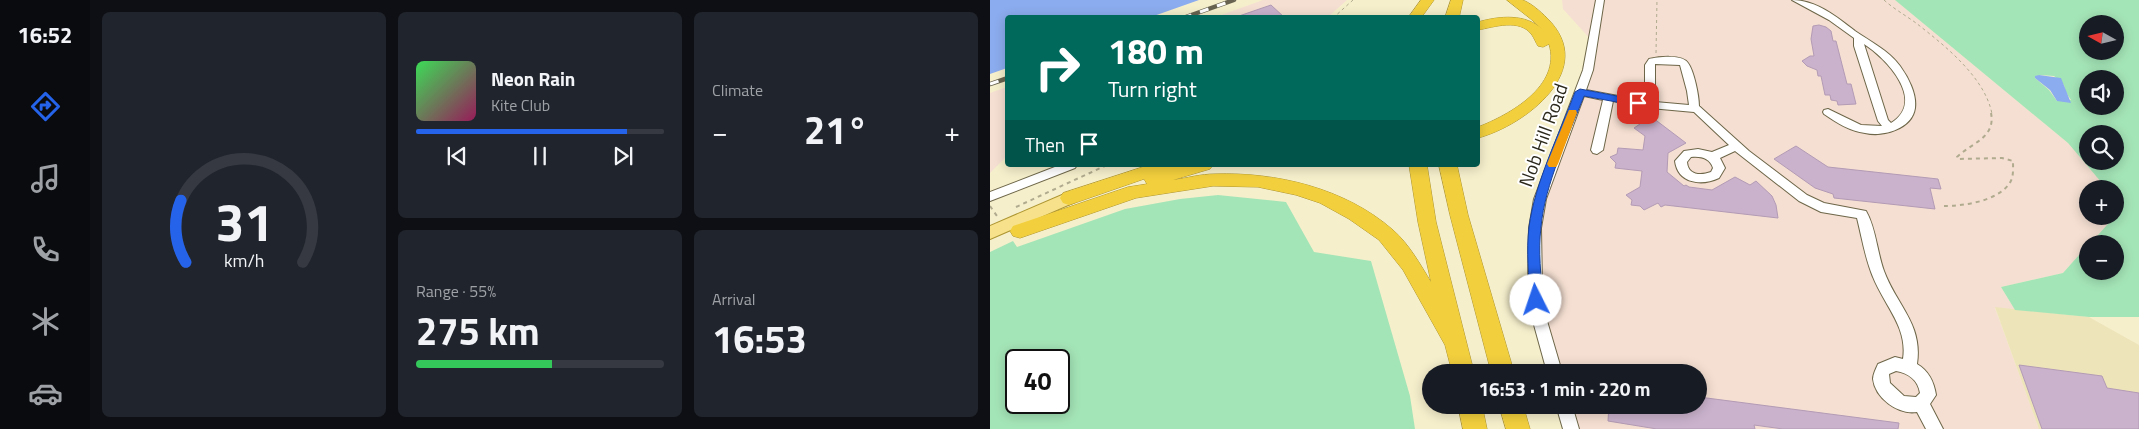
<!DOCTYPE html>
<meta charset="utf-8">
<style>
body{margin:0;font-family:"Titillium Web",sans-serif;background:#20242c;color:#f1f3f6;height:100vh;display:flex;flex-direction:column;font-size:19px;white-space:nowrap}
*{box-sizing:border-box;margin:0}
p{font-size:16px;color:#9ea1a6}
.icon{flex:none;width:28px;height:28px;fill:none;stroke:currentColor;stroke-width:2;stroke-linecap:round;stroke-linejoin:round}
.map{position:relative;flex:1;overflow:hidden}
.drawer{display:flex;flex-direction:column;gap:12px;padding:12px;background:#0d0f14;width:900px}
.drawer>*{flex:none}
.banner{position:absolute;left:15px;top:15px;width:475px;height:152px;border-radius:5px;box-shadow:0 2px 12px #0003;background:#00695c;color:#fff;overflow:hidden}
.needle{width:32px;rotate:278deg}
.buttons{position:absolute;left:1089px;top:15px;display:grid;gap:10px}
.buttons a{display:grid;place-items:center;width:45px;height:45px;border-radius:50%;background:#171b24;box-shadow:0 2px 12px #0003;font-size:25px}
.speed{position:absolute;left:15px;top:349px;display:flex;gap:10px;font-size:25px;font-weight:700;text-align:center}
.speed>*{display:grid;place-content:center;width:65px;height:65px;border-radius:50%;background:#171b24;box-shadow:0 2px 12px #0003;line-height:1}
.speed .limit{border:2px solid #111;border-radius:8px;background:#fff;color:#111}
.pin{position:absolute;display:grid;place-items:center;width:42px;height:42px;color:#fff;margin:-21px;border-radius:10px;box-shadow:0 2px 8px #0006}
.me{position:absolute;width:55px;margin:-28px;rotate:356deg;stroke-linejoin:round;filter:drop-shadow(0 0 4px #0008)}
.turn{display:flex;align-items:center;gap:18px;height:105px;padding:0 20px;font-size:22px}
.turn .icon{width:65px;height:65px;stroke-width:2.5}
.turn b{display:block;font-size:35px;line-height:42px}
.then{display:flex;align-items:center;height:48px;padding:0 20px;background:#0003;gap:10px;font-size:19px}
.big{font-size:38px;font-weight:700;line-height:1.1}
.drawer .tile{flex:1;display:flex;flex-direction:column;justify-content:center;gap:8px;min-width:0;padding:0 18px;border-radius:8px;background:#20242c}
.drawer .dial{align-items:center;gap:0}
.dial svg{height:130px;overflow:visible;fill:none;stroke:#363941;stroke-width:7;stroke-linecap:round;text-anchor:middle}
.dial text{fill:#f1f3f6;stroke:none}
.song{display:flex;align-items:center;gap:15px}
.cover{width:60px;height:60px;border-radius:8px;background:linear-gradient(135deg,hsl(130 70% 55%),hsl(330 70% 35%))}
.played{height:5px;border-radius:2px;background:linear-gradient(90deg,#2563eb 85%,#363941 85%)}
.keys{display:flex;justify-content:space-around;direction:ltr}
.heat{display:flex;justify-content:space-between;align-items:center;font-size:28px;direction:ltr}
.charge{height:8px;border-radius:4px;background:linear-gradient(90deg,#34c759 55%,#363941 0)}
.drawer .tiles{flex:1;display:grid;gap:12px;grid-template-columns:repeat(3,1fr)}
.tile:first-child{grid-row:span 2}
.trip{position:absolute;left:432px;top:364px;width:285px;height:50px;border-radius:25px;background:#171b24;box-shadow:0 2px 12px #0003;font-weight:700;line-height:50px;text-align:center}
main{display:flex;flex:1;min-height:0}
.menu{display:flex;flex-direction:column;width:90px;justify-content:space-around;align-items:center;background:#090b0e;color:#9ea1a6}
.menu .icon{width:35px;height:35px}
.menu .current{color:#2563eb}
.menu b{font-size:22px;color:#f1f3f6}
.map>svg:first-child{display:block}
.commercial{fill:#f5dfd2}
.built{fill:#ede4ba}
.green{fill:#a4e5b7;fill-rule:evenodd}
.water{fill:#8bacee}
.building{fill:#cab2cc;stroke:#b39bb5}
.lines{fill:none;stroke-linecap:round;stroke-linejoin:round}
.minor-casing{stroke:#6d6648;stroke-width:2}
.major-casing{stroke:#ad9531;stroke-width:2}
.highway-casing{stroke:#ad9531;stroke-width:1}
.path-far1{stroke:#b0ab8f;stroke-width:1;stroke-dasharray:3 3;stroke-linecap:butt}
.path{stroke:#b0ab8f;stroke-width:2;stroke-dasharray:4 4;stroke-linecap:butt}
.minor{fill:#fff;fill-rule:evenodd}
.major{fill:#f7e28b;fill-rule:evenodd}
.highway{fill:#f2cf3d;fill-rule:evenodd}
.rail-casing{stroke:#676350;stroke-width:4.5}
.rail{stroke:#fff;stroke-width:3;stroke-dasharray:9;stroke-linecap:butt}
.route{fill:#2563eb;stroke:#184099}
.slow{fill:#f59e0b}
.labels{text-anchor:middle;stroke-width:4;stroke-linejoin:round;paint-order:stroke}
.street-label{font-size:19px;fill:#2c291c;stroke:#fff}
</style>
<main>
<nav class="menu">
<b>16:52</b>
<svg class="icon current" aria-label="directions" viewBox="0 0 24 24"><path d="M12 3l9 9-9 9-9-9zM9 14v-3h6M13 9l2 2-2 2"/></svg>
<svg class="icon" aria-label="music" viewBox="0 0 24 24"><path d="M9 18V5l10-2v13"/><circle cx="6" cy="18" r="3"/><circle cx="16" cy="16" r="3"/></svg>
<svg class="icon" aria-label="phone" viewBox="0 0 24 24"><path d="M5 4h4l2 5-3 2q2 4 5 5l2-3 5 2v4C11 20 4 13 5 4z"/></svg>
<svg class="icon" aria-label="climate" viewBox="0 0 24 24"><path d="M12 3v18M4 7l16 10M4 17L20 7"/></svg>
<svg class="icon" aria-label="car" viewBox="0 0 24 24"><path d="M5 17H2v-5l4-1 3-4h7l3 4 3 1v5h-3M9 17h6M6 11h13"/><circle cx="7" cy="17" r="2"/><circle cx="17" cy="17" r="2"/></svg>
</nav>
<section class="drawer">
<div class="tiles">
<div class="tile dial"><svg viewBox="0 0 100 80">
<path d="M14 69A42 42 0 1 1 86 69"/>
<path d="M14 69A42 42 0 0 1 11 31" stroke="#2563eb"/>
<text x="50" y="56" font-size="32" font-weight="700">31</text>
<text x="50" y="72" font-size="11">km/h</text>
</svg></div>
<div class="tile">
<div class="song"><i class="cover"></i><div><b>Neon Rain</b><p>Kite Club</p></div></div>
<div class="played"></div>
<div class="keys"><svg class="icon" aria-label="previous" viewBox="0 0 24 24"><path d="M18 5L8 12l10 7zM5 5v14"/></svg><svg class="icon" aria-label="pause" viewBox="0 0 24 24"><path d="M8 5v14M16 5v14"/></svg><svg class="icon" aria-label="next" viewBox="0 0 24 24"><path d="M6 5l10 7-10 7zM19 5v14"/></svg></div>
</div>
<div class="tile"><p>Climate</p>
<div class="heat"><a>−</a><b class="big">21°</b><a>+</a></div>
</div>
<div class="tile"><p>Range · 55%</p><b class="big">275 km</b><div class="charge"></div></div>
<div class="tile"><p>Arrival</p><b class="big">16:53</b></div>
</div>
</section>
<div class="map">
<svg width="1149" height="429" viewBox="0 0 1149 429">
<rect width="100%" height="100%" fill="#f6efcc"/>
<g class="commercial">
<polygon points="273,0 357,0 338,17 223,18"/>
<polygon points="572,0 905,0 1078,143 1117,189 1098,189 1098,216 1125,216 1125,198 1133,208 1100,244 1098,244 1097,246 1073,273 1011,287 1025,310 1005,308 1049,429 581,429 574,405 709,405 709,372 564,372 559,354 545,228 603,42 573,9"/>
<polygon points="17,87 17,156 0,173 0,93"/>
</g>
<polygon class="built" points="1005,307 1099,317 1149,345 1149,429 1049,429"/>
<g class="green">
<path d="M905,0h244v317h-50l-74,-7 -14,-23 62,-14 24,-27 1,25h27v-27h-25l33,-37 -8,-9v-9h-8l-39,-46zM1098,24h27v27h-27zM1049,75l15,1 10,9 1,6 6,9 -14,1 -8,-11 -14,-12zM1098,79h27v27h-27zM1098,134h27v27h-27z"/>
<path d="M228,195l68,7 28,50 57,9 39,135 5,33h-425v-177l23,-11 4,6 108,-38 55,-10zM26,360h43v42h-43z"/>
</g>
<g class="water">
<polygon points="0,0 209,0 161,17 18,18 17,68 0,74"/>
<polygon points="1049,75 1071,78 1081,103 1067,101 1060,90 1045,78 1045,76"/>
</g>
<g class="building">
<polygon points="281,5 295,18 249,18 249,16"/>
<polygon points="829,25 836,27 841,31 843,41 846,41 857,84 861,84 866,104 848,105 847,101 841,100 840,95 835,95 831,76 828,76 827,70 817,66 812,61 820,56 824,56 821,39 823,26"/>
<polygon points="663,118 696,143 678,153 677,172 694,186 696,185 699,187 722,190 745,177 760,185 766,181 782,196 786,205 788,218 675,205 671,207 668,203 654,210 650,206 641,205 642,200 636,195 650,187 652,171 625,168 626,163 620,157 627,154 628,148 653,150 655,136 644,128 650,124 650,120 658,121"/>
<polygon points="806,146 838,167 948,179 951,189 940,188 945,209 844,198 843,194 825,188 784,159"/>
<polygon points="1029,365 1112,376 1117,388 1149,393 1149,429 1052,429"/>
<polygon points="709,397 909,423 908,429 793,429 764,425 765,429 667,429 618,421 619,405 709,405"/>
</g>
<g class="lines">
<g class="minor-casing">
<g id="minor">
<path d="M606,0h8l-11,70 -7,20 59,11v-36l4,-6c9,-2 33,-5 39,4 6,8 11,33 11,43l50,45 58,44 17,8 42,8c10,17 11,41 18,60 13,35 39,53 33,93 12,7 17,18 19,31l-6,9 13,25h-17l-9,-17c-19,3 -42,-14 -44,-33 0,-5 3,-10 5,-15l17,-7 8,2c5,-32 -19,-54 -30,-82 -8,-19 -11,-39 -16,-59l-36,-6 -22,-11 -64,-50 -15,7 5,10 -6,10c-17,8 -41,6 -44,-17l9,-10 14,-2 14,3 17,-7 -35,-33 -44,-4 -37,-7 -10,49 -6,4 -4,-1 -2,-3 12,-50 -19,-4 -38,103 -5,29 1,59 3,27 17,58h-15l-16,-58 -3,-27 1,-59 5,-29 49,-129zM665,64l25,1 7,26 2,14 -34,-3zM701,157c10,-1 19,1 22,11l-2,4c-11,4 -23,3 -24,-10zM906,371c12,2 22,9 24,22l-4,4 -12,-1 -14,-13 -1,-9z"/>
<path d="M802,0c24,0 45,17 63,31 16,11 33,19 45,35 8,11 17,28 15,42 -3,21 -32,29 -50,25 -15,-2 -28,-10 -41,-19l-1,-2 1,-2 4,-1 33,16 21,1 -4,-5 -24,-75v-8l-25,-18zM874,44c22,14 63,57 27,79l-3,-3z"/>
<polygon points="70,165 87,165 85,168 0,201 0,192"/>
<polygon points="566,405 582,405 589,429 573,429"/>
</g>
</g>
<g class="major-casing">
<polygon id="major" points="79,192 85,194 87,198 85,202 0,239 0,226"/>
</g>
<g class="highway-casing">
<g id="highway">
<polygon points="431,0 444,0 431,18 418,18"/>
<polygon points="461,0 473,0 469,18 455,18"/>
<path d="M517,0c4,0 11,0 15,0 8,2 19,12 25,18 52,51 -21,107 -69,120v-11c31,-12 84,-41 71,-83l-6,3 -5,-1c-2,-3 -4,-8 -6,-11 -12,-17 -38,-8 -54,-5v-8c21,-6 48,-9 65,8l-11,-10z"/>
<path d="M159,165h24v2l9,-2h31l-3,4 -37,11c14,-2 28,-6 42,-6 61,-2 130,14 178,56 16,14 27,34 38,52l-13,-60 -9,-57h18l9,57 38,150h-22l-7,-27 -42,-75 -24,-30 -30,-21 -29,-16 -24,-8 -38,-8 -45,-1 -77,12 -116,40 -7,-2 -3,-5 3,-5 115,-39 19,-3 -3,-5 -75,26 -6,-2 -3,-5 3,-5z"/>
<polygon points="449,165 467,165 478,215 524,372 501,372 460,215"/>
<polygon points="468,405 492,405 497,429 473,429"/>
<polygon points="509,405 533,405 540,429 516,429"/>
</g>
</g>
<g class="path-far1">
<path d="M894,0c10,9 21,15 32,23 28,22 69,54 76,91"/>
<polyline points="343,18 363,0"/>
<polyline points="666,53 667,0"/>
</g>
<g class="path">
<polyline points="0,206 7,216"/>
<path d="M954,206c20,0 53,-5 65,-22 5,-6 4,-16 4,-23l-11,-3 -44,1 -1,-2c14,-14 39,-19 34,-44"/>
<polyline points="26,207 117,165"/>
</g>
<use href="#minor" class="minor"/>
<use href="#major" class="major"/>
<use href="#highway" class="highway"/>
<g class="rail-casing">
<g id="rail">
<polyline points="193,18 244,0"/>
<polyline points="0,84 18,78"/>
</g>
</g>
<use href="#rail" class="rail"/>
</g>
<path class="route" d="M590,89l58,11 5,3 -5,3 -54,-10c-16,41 -39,87 -43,131 -3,24 0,49 2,73l-2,4 -5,2 -4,-2 -2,-4c-1,-24 -4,-49 -1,-73 6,-45 30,-92 46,-135z"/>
<polygon class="slow" points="579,110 586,110 587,113 568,164 566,167 559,167 557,164"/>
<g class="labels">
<g class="street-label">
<text transform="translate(553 135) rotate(-70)" y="7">Nob Hill Road</text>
</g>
</g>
</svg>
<div class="buttons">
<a><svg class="needle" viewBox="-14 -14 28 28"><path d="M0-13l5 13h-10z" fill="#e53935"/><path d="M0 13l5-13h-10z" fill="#9ea1a6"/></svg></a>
<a><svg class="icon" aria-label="sound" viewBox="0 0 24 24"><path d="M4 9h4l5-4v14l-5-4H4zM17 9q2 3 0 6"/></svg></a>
<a><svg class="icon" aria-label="search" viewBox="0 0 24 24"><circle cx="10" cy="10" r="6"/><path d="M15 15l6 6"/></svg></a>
<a>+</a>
<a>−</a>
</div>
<div class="speed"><div class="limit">40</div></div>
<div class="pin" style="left:648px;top:103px;background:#d93025"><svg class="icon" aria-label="arrive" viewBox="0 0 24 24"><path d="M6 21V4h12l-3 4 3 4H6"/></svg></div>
<svg class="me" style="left:546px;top:300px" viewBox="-20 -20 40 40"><circle r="19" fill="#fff"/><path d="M0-13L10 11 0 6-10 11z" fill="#2563eb"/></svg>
<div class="trip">16:53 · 1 min · 220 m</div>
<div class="banner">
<div class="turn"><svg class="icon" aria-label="right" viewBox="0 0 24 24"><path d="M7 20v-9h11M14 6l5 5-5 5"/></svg><div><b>180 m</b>Turn right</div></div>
<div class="then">Then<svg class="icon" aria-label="arrive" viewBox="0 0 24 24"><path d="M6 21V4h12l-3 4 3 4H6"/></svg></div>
</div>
</div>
</main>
